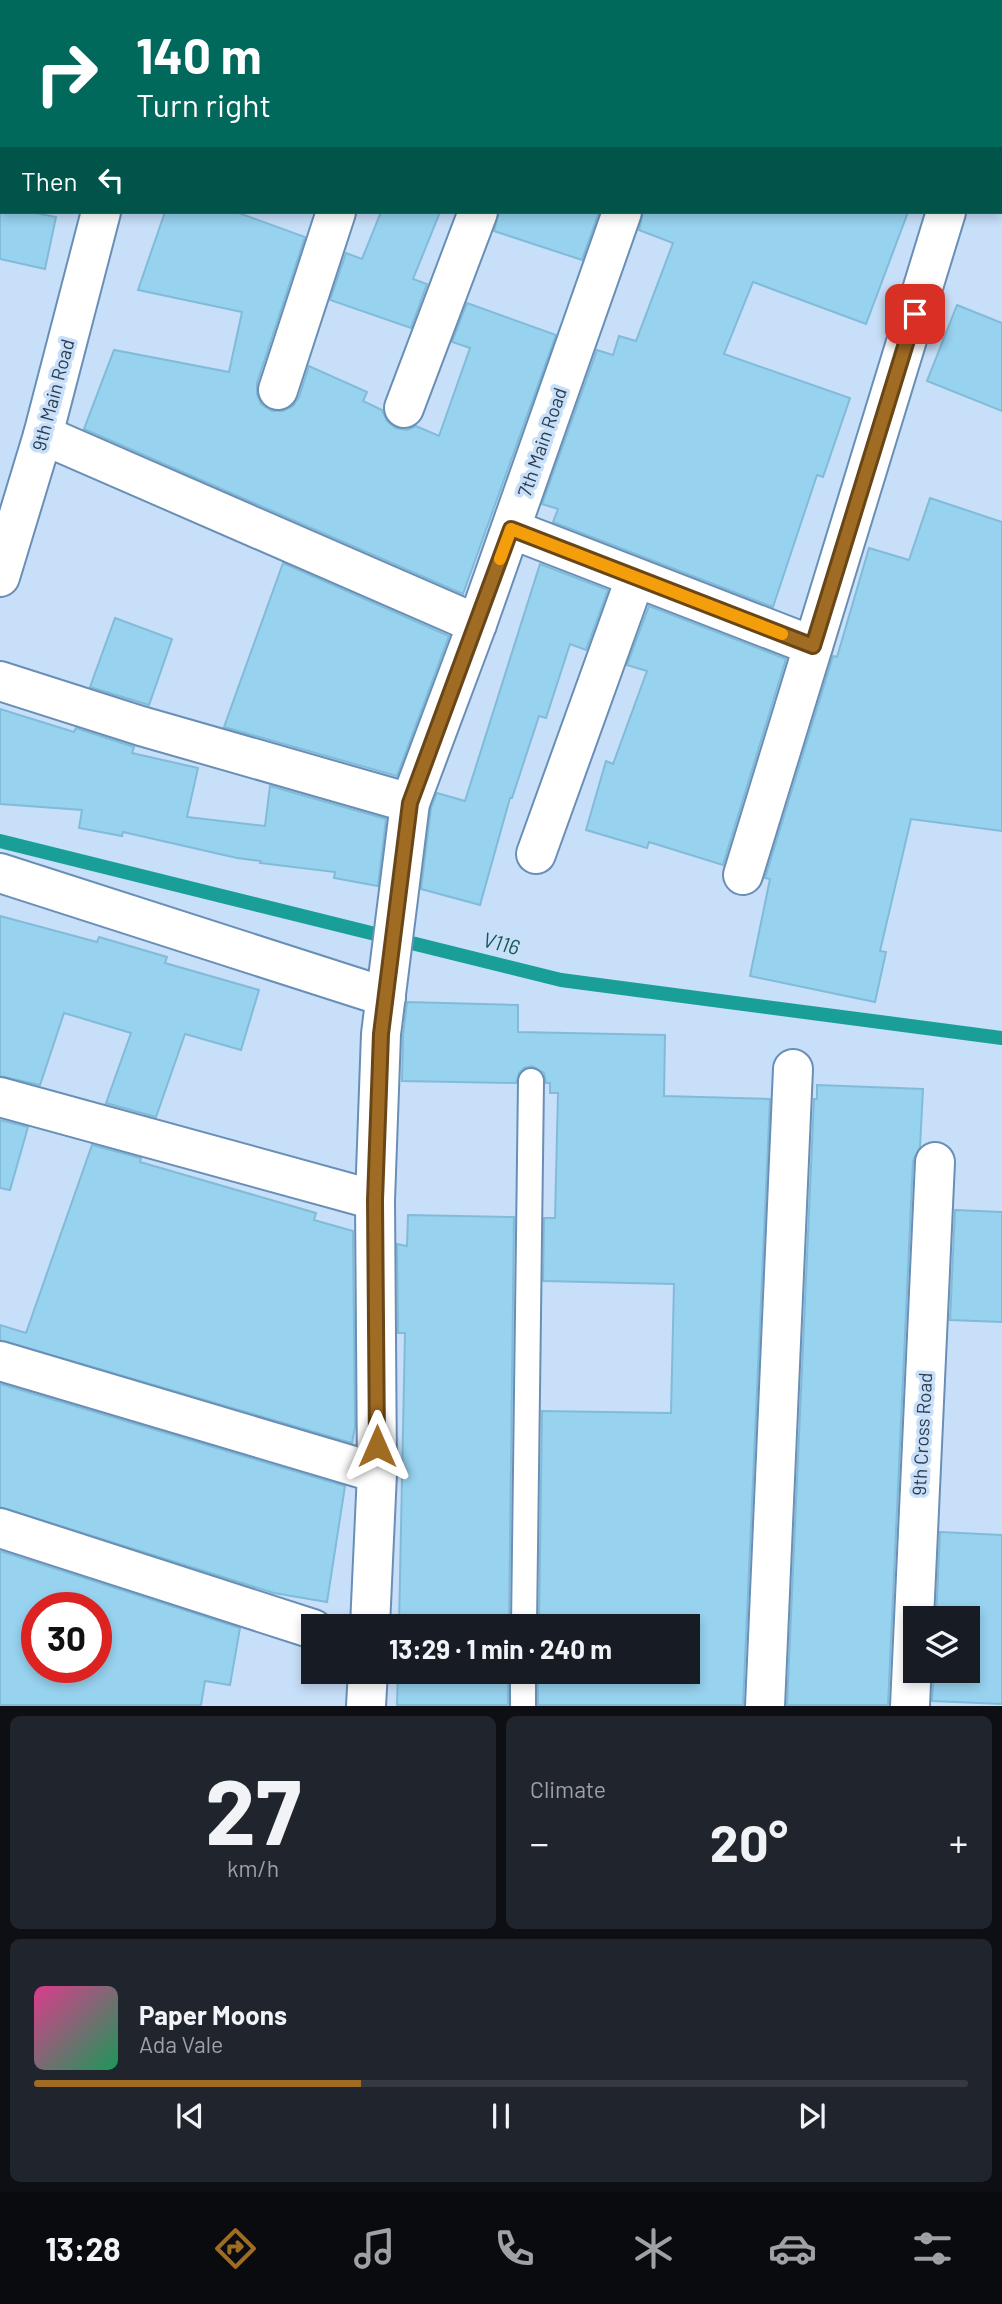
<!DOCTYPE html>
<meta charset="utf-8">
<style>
body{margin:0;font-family:Barlow,sans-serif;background:#20242c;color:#f1f3f6;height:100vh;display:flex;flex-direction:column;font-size:26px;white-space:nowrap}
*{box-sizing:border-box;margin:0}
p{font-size:23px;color:#9ea1a6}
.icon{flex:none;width:38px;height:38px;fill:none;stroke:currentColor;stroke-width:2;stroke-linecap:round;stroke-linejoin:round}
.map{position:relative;height:1706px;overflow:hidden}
.details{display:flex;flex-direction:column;gap:10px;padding:10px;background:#0d0f14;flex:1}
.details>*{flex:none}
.top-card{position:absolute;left:0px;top:0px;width:1003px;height:214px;box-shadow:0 4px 10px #0003;background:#00695c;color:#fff;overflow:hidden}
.fabs{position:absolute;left:903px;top:1606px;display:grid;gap:14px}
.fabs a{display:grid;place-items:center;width:77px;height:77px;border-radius:0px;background:#171b24;box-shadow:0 4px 10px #0003;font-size:35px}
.speed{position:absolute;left:21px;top:1592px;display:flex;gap:14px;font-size:35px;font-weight:700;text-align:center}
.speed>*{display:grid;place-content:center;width:91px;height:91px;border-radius:50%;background:#171b24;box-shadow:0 4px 10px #0003;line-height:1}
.speed .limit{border:10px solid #d22;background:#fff;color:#111}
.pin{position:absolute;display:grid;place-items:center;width:60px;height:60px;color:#fff;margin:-30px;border-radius:14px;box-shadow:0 4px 10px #0006}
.me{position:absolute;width:77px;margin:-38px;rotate:0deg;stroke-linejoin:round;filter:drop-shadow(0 0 5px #0008)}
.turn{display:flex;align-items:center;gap:24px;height:147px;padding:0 21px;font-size:32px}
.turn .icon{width:91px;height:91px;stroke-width:2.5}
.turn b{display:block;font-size:49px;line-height:60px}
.then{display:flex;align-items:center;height:66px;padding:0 21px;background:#0003;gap:14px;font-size:26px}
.big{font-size:52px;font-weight:700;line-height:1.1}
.details .tile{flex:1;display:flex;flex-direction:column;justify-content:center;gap:10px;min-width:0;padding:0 24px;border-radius:10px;background:#20242c}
.details .dial{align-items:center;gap:0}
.dial b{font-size:91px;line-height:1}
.song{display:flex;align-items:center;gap:21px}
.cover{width:84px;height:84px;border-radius:10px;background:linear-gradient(135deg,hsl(330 70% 55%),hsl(150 70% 35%))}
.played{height:7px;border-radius:4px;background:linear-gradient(90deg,#a06b23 35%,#363941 35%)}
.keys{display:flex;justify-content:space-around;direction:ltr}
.heat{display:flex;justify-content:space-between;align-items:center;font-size:38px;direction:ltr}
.details .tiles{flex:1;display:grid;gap:10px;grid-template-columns:1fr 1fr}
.tile:last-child{grid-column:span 2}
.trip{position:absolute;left:301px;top:1614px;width:399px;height:70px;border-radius:0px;background:#171b24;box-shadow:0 4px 10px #0003;font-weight:700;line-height:70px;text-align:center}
.tabs{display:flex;height:112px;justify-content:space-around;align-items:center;background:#090b0e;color:#9ea1a6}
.tabs .icon{width:49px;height:49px}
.tabs .on{color:#a06b23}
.tabs b{font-size:32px;color:#f1f3f6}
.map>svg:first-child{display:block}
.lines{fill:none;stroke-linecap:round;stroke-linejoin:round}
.stream{stroke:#1a9e98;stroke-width:14}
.building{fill:#97d2ef;stroke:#81bbd8;stroke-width:2;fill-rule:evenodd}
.service-casing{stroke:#698fb6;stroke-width:28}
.minor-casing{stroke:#698fb6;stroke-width:42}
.secondary-casing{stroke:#698fb6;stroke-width:42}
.service{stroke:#fff;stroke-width:24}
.minor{stroke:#fff;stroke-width:38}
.secondary{stroke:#fff;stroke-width:38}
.route-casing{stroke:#684617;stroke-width:18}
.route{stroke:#a06b23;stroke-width:12}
.slow{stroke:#f59e0b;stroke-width:12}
.labels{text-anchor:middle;stroke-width:7;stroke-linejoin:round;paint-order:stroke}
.street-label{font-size:19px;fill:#2d3d4e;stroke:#c7dff9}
.water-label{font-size:21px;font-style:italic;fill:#165855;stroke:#c7dff9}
</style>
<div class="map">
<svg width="1002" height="1706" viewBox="0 0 1002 1706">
<rect width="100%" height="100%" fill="#c7dff9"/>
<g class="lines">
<polyline class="stream" points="0,841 561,980 1002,1038"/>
</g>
<g class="building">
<polygon points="0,205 2,212 30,212 56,217 45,269 0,259"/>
<polygon points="165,212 236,212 305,237 257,383 257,394 261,404 272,411 283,411 293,406 299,397 309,366 367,392 363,401 382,410 387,421 396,428 407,430 416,426 439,436 470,348 452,342 467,303 556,335 463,594 84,429 114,350 229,372 242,312 138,290"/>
<polygon points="381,212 440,212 413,279 427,284 411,328 330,300 346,253 362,259"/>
<polygon points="499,212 599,212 582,260 494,231"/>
<polygon points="643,212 908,212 866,324 753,282 724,354 850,398 823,477 817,475 773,607 553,522 558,509 542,504 597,350 613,355 619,336 636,341 673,243 639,230"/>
<polygon points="957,305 1002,323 1002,411 927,381"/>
<polygon points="930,498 1002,522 1002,831 911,819 880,951 886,952 875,1002 750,976 770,879 765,878 833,656 837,657 869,548 909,560"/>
<polygon points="283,563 449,636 397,776 224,727"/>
<polygon points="540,564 608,590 586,650 570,644 546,718 539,716 512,798 510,798 480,905 421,889 431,808 437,793 465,801"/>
<polygon points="649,606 786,659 723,865 649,842 647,848 586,830 606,761 613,764 647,671 627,665"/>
<polygon points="115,618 172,639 149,705 90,687"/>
<polygon points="0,709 74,732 76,728 134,747 132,753 198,768 187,817 265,826 270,786 386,819 378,886 334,878 335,872 260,863 261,861 237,858 123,832 122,836 79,828 82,810 0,804"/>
<polygon points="0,916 97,942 99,937 167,957 165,963 259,990 241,1050 185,1034 156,1117 106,1103 131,1033 64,1013 40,1085 0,1076"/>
<polygon points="407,1002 518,1005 518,1032 665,1035 664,1096 770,1099 743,1705 538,1705 538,1671 688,1671 688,1626 539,1626 542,1411 671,1413 674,1284 543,1281 544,1218 555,1218 558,1093 550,1093 550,1083 546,1083 544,1073 532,1066 524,1068 519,1073 516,1083 402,1081 403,1035"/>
<polygon points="817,1085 923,1089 920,1147 913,1161 888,1705 787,1705 814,1099 817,1099"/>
<polygon points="0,1120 28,1127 10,1190 0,1188"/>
<polygon points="92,1145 141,1158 140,1162 316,1213 314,1220 353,1231 355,1427 352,1443 0,1340 0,1325 26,1333"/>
<polygon points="955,1210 1002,1212 1002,1322 950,1320"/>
<polygon points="408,1215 514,1217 509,1626 399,1626 405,1333 398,1333 397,1244 407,1246"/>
<polygon points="0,1384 345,1486 327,1602 274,1593 0,1507"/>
<polygon points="940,1532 1002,1535 1002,1704 932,1701 934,1671 968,1671 968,1619 936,1619"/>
<path d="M0,1551l240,77 -10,57 -25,-4 -4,24h-201zM37,1608h59v60h-59z"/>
<polygon points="398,1671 508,1671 508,1705 397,1705"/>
</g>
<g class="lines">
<g class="service-casing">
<g id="service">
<polyline points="524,1626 531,1081"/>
<polyline points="523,1706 523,1671"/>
</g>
</g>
<g class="minor-casing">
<g id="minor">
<polyline points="587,0 592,2"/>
<polyline points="155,2 155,0"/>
<polyline points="403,2 403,0"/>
<polyline points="558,2 559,0"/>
<polyline points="960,2 961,0"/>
<polyline points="1001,185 1002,185"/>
<polyline points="278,390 336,212"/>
<polyline points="404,408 478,212"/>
<polyline points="43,435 477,624"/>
<polyline points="511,529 813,646"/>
<polyline points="0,577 43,435 101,212"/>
<polyline points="0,681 141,726 410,803"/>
<polyline points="536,854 635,579"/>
<polyline points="0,873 386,997"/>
<polyline points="743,875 946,212"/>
<polyline points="0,1097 375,1200"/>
<polyline points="0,1361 377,1473"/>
<polyline points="0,1528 313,1629"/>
<polyline points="370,1626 377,1473 375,1200 381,1034 410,803 477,624 622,212"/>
<polyline points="366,1706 368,1671"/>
<polyline points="765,1706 793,1069"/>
<polyline points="910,1706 935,1162"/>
</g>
</g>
<g class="secondary-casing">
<g id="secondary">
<polyline points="844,0 848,2"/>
<polyline points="1001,62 1002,63"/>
</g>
</g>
<use href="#service" class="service"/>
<use href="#minor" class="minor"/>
<use href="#secondary" class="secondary"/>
</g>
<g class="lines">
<g class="route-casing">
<polyline id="route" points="377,1446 375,1200 381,1034 410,803 511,529 813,646 915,314"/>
</g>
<use href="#route" class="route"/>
<polyline class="slow" points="500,559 511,529 782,634"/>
</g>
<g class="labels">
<g class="street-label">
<text transform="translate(53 395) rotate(-75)" y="7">9th Main Road</text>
<text transform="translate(542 442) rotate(-71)" y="7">7th Main Road</text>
<text transform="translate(922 1434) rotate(-87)" y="7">9th Cross Road</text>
</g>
<g class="water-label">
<text transform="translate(501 944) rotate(14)" y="7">V116</text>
</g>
</g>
</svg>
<div class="fabs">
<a><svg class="icon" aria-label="layers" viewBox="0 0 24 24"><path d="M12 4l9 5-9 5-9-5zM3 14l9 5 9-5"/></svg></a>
</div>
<div class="speed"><div class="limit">30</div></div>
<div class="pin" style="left:915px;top:314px;background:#d93025"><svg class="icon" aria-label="arrive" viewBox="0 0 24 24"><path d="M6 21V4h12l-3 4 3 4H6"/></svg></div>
<svg class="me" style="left:377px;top:1446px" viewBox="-20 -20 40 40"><path d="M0-17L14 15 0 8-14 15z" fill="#a06b23" stroke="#fff" stroke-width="4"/></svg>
<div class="trip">13:29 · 1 min · 240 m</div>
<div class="top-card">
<div class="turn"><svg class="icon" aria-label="right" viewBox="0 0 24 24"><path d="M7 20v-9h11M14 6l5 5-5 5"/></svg><div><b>140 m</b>Turn right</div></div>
<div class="then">Then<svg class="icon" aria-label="left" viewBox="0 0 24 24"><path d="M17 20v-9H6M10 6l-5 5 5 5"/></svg></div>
</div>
</div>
<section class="details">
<div class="tiles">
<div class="tile dial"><b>27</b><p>km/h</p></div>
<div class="tile"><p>Climate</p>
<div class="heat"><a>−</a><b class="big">20°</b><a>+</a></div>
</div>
<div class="tile">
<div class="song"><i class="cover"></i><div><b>Paper Moons</b><p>Ada Vale</p></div></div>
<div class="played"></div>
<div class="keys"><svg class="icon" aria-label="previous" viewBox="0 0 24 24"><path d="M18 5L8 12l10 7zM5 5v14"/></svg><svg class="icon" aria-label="pause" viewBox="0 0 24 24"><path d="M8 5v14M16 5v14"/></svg><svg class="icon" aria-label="next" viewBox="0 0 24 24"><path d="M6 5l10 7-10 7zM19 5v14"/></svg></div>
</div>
</div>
</section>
<nav class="tabs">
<b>13:28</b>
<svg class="icon on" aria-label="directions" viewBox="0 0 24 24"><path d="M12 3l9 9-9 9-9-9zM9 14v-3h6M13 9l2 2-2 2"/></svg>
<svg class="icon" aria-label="music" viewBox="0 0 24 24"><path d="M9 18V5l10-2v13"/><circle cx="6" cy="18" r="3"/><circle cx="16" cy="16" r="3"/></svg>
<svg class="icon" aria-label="phone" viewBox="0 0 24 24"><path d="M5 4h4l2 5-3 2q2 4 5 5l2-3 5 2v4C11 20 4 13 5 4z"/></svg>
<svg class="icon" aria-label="climate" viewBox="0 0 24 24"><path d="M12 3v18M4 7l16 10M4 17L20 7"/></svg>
<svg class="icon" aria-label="car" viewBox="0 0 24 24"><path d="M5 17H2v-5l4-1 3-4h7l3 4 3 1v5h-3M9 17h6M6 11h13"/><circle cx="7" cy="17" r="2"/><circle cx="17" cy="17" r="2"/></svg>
<svg class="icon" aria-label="filters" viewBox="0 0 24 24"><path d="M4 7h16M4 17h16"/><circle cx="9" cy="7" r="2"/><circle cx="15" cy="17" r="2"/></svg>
</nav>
